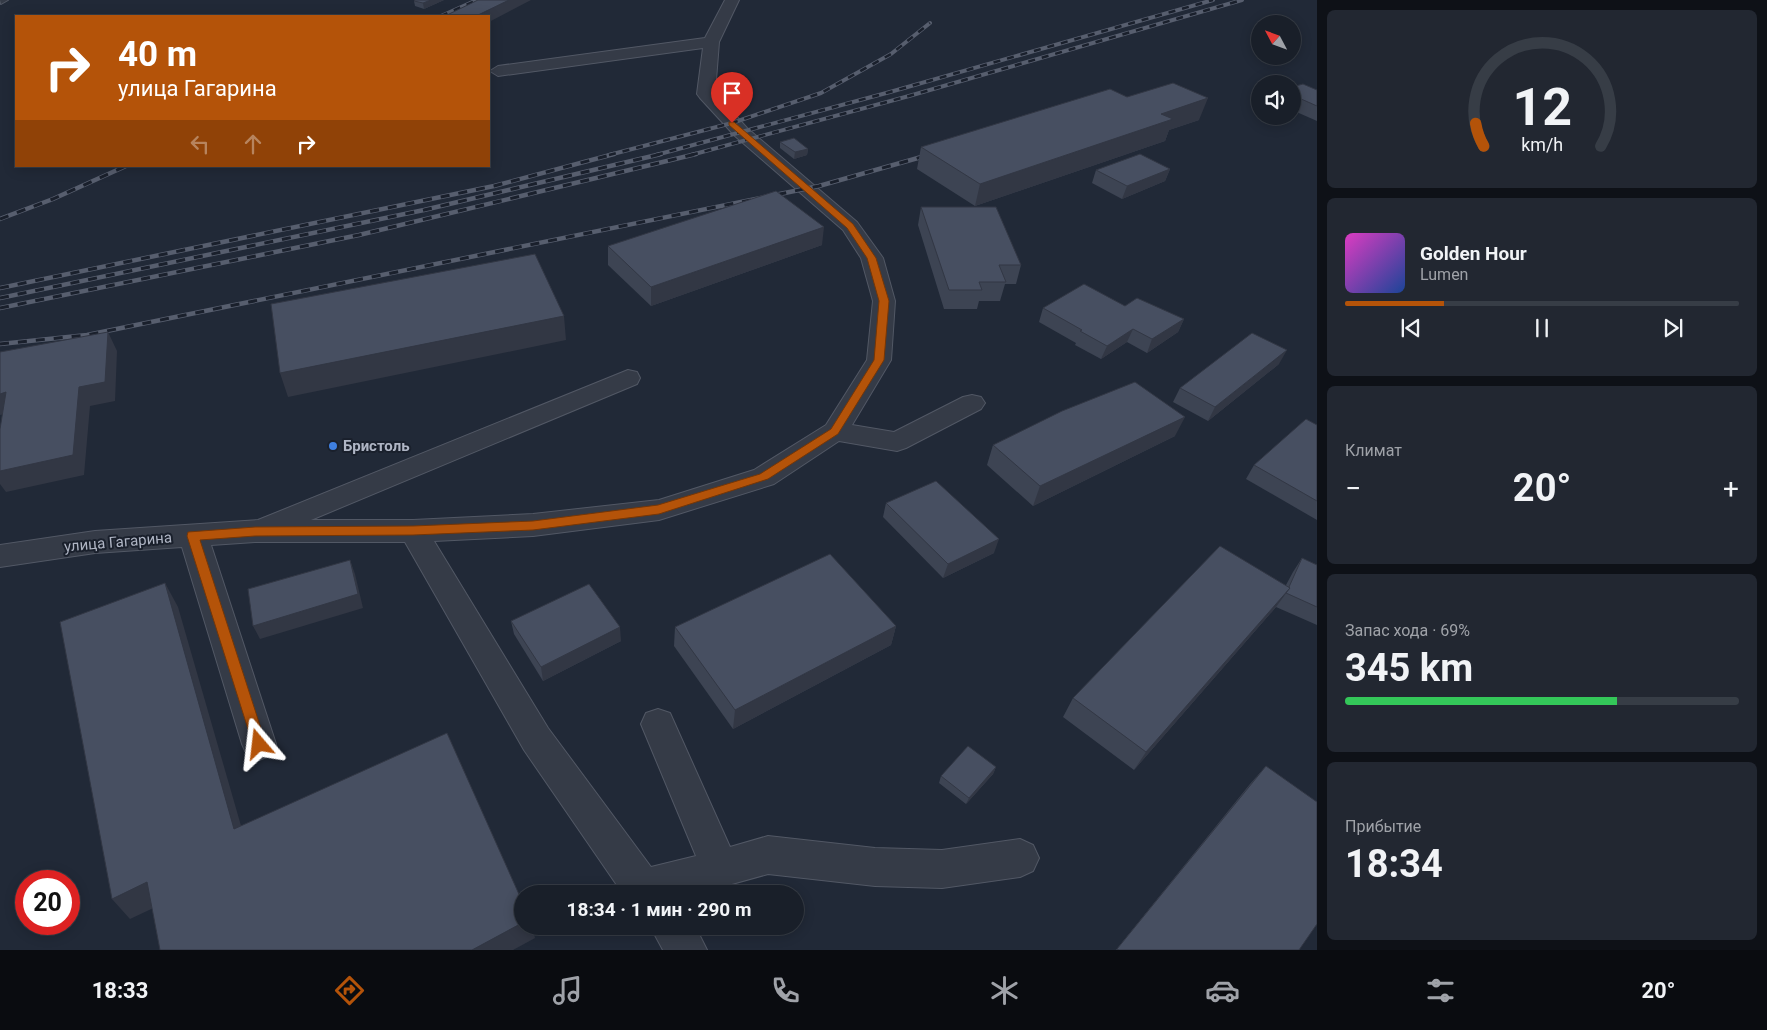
<!DOCTYPE html>
<html lang="ru">
<meta charset="utf-8">
<style>
body{margin:0;font-family:Roboto,sans-serif;background:#222731;color:#f1f3f6;height:100vh;display:flex;flex-direction:column;font-size:19px;white-space:nowrap}
*{box-sizing:border-box;margin:0}
p{font-size:16px;color:#9fa2a8}
.icon{flex:none;width:28px;height:28px;fill:none;stroke:currentColor;stroke-width:2;stroke-linecap:round;stroke-linejoin:round}
.map{position:relative;flex:1;overflow:hidden}
.panel{display:flex;flex-direction:column;gap:10px;padding:10px;background:#0e1117;width:450px}
.panel>*{flex:none}
.top-card{position:absolute;left:15px;top:15px;width:475px;height:152px;border-radius:0px;box-shadow:0 2px 12px #0003,0 0 0 1px #373d46;background:#b45309;color:#fff;overflow:hidden}
.needle{width:32px;rotate:311deg}
.fabs{position:absolute;left:1251px;top:15px;display:grid;gap:10px}
.fabs a{display:grid;place-items:center;width:50px;height:50px;border-radius:50%;background:#191f29;box-shadow:0 2px 12px #0003,0 0 0 1px #373d46;font-size:25px}
.speed{position:absolute;left:15px;top:870px;display:flex;gap:10px;font-size:25px;font-weight:700;text-align:center}
.speed>*{display:grid;place-content:center;width:65px;height:65px;border-radius:50%;background:#191f29;box-shadow:0 2px 12px #0003,0 0 0 1px #373d46;line-height:1}
.speed .limit{border:8px solid #d22;background:#fff;color:#111}
.pin{position:absolute;display:grid;place-items:center;width:42px;height:42px;color:#fff;margin:-51px -21px;border-radius:50% 50% 50% 0;rotate:-45deg;box-shadow:0 0 5px #0007}
.pin .icon{rotate:45deg}
.me{position:absolute;width:55px;margin:-28px;rotate:343deg;stroke-linejoin:round;filter:drop-shadow(0 0 4px #0008)}
.turn{display:flex;align-items:center;gap:18px;height:105px;padding:0 20px;font-size:22px}
.turn .icon{width:65px;height:65px;stroke-width:2.5}
.turn b{display:block;font-size:35px;line-height:42px}
.lanes{display:flex;align-items:center;height:48px;padding:0 20px;background:#0003;justify-content:center;gap:25px;direction:ltr}
.lanes .off{opacity:.35}
.big{font-size:38px;font-weight:700;line-height:1.1}
.panel .card{flex:1;display:flex;flex-direction:column;justify-content:center;gap:8px;min-width:0;padding:0 18px;border-radius:8px;background:#222731}
.panel .dial{align-items:center;gap:0}
.dial svg{height:130px;overflow:visible;fill:none;stroke:#373d46;stroke-width:7;stroke-linecap:round;text-anchor:middle}
.dial text{fill:#f1f3f6;stroke:none}
.song{display:flex;align-items:center;gap:15px}
.cover{width:60px;height:60px;border-radius:8px;background:linear-gradient(135deg,hsl(310 70% 55%),hsl(220 70% 35%))}
.played{height:5px;border-radius:2px;background:linear-gradient(90deg,#b45309 25%,#373d46 25%)}
.keys{display:flex;justify-content:space-around;direction:ltr}
.heat{display:flex;justify-content:space-between;align-items:center;font-size:28px;direction:ltr}
.charge{height:8px;border-radius:4px;background:linear-gradient(90deg,#34c759 69%,#373d46 0)}
.trip{position:absolute;left:514px;top:885px;width:290px;height:50px;border-radius:25px;background:#191f29;box-shadow:0 2px 12px #0003,0 0 0 1px #373d46;font-weight:700;line-height:50px;text-align:center}
.tab-bar{display:flex;height:80px;justify-content:space-around;align-items:center;background:#0a0c10;color:#9fa2a8}
.tab-bar .icon{width:35px;height:35px}
.tab-bar .on{color:#b45309}
.tab-bar b{font-size:22px;color:#f1f3f6}
main{display:flex;flex:1;min-height:0}
.map>svg:first-child{display:block}
.lines{fill:none;stroke-linecap:round;stroke-linejoin:round}
.minor-casing{stroke:#525865;stroke-width:2}
.minor{fill:#353b47;fill-rule:evenodd}
.rail-far1-casing{stroke:#575e6e;stroke-width:4}
.rail-casing{stroke:#575e6e;stroke-width:4.5}
.rail-far1{stroke:#1a202c;stroke-width:2.5;stroke-dasharray:7;stroke-linecap:butt}
.rail{stroke:#1a202c;stroke-width:3;stroke-dasharray:9;stroke-linecap:butt}
.wall{fill:#3d4453}
.shaded-wall{fill:#323744}
.building{fill:#474f61;stroke:#323744}
.route{fill:#b45309;stroke:#753606}
.shop-dot{fill:#3f7fe0;stroke:#1a202c;stroke-width:2}
.labels{text-anchor:middle;stroke-width:4;stroke-linejoin:round;paint-order:stroke}
.poi-label{font-size:15px;font-weight:bold;fill:#afb5c4;stroke:#1a202c;text-anchor:start}
.street-label{font-size:15px;fill:#afb5c4;stroke:#1a202c}
</style>
<main>
<div class="map">
<svg width="1317" height="950" viewBox="0 0 1317 950">
<rect width="100%" height="100%" fill="#212937"/>
<g class="lines">
<g class="minor-casing">
<g id="minor">
<polygon points="0,0 8,0 1,4"/>
<polygon points="725,0 739,0 719,42 715,93 747,128 857,222 883,258 895,301 891,360 852,425 894,432 963,397 972,395 981,397 985,403 981,409 906,448 897,451 839,441 774,484 659,520 533,536 434,541 548,728 651,867 696,856 641,724 646,713 658,709 670,713 730,847 768,836 875,848 942,850 1020,839 1033,845 1039,858 1033,871 1020,877 942,888 875,886 768,874 696,894 623,894 524,750 405,542 255,542 211,545 276,744 271,755 259,760 247,755 242,744 182,547 95,553 0,567 0,545 95,531 258,520 628,370 637,372 640,378 637,384 311,520 413,520 533,514 659,500 754,470 826,425 867,360 873,301 861,258 843,230 735,136 700,98 697,94 703,48 498,76 490,71 498,66 705,38"/>
<polygon points="650,926 695,926 707,950 663,950"/>
</g>
</g>
<use href="#minor" class="minor"/>
<g class="rail-far1-casing">
<g id="rail-far1">
<polyline points="441,16 477,0"/>
<polyline points="609,155 732,123 821,93 891,54 930,23"/>
<polyline points="656,155 890,92 1213,0"/>
<polyline points="691,155 909,96 1242,0"/>
<polyline points="928,155 933,154"/>
</g>
</g>
<g class="rail-casing">
<g id="rail">
<polyline points="0,219 53,199 126,166"/>
<polyline points="0,288 494,186 614,154"/>
<polyline points="0,298 424,210 661,154"/>
<polyline points="0,308 359,235 696,154"/>
<polyline points="0,344 87,335 819,186 932,154"/>
</g>
</g>
<use href="#rail-far1" class="rail-far1"/>
<use href="#rail" class="rail"/>
</g>
<g class="wall">
<polygon points="444,0 424,9 415,6 414,1"/>
<polygon points="1292,87 1317,90 1317,121 1292,110"/>
<polygon points="1127,97 1199,120 1169,130 1165,141 975,206 917,169 921,147"/>
<polygon points="780,142 808,149 807,155 794,159 780,148"/>
<polygon points="1170,169 1165,181 1122,199 1092,183 1096,170"/>
<polygon points="921,207 1021,265 1016,284 1005,284 1000,301 979,301 977,309 944,309 918,225"/>
<polygon points="822,245 651,306 608,265 608,246"/>
<polygon points="1125,306 1184,319 1178,332 1147,353 1127,342 1101,359 1075,345 1076,343 1039,322 1043,308"/>
<polygon points="1279,364 1208,421 1173,402 1180,388"/>
<polygon points="1317,425 1317,520 1246,479 1254,465"/>
<polygon points="1175,436 1033,506 987,465 993,445"/>
<polygon points="886,503 994,553 943,578 883,517"/>
<polygon points="1302,558 1317,565 1317,625 1276,607 1134,770 1063,717 1073,698 1286,585 1293,572"/>
<polygon points="511,621 621,641 543,681 514,634"/>
<polygon points="896,626 891,645 733,729 674,646 675,627"/>
<polygon points="1266,766 1299,950 1116,950 1250,784"/>
<polygon points="996,767 993,774 966,804 939,783 941,776"/>
</g>
<g class="shaded-wall">
<polygon points="431,0 444,0 424,9 423,3"/>
<polygon points="509,0 531,0 489,22 489,16 476,16"/>
<polygon points="1208,98 1199,120 1169,130 1165,141 975,206 980,184 1161,114"/>
<polygon points="808,149 807,155 794,159 795,152"/>
<polygon points="1170,169 1165,181 1122,199 1127,186"/>
<polygon points="824,227 822,245 651,306 651,287"/>
<polygon points="564,316 566,340 288,397 280,373"/>
<polygon points="1184,319 1178,332 1147,353 1152,339"/>
<polygon points="1133,329 1127,342 1101,359 1107,346"/>
<polygon points="108,332 117,351 115,401 90,406 84,475 6,492 0,484 0,471 79,387"/>
<polygon points="1287,350 1279,364 1208,421 1215,407"/>
<polygon points="6,392 18,412 0,415 0,394"/>
<polygon points="1185,417 1175,436 1033,506 1040,486"/>
<polygon points="999,539 994,553 943,578 948,564"/>
<polygon points="350,560 355,574 363,608 260,639 253,626"/>
<polygon points="165,583 178,607 248,850 234,829"/>
<polygon points="1290,588 1276,607 1134,770 1146,752"/>
<polygon points="896,626 891,645 733,729 735,710"/>
<polygon points="620,627 621,641 543,681 541,667"/>
<polygon points="996,767 993,774 966,804 969,798"/>
<polygon points="147,882 164,903 130,919 112,899"/>
<polygon points="522,923 522,926 532,926 535,938 513,950 472,950"/>
</g>
<g class="building">
<polygon points="415,0 431,0 423,3 414,1"/>
<polygon points="478,0 509,0 476,16 452,16 447,15"/>
<polygon points="1173,83 1208,98 1161,114 1173,119 980,184 921,147 1110,89 1127,97"/>
<polygon points="1303,84 1317,90 1317,106 1292,95 1292,87"/>
<polygon points="794,138 808,149 795,152 780,142"/>
<polygon points="1140,154 1170,169 1127,186 1096,170"/>
<polygon points="776,191 824,227 651,287 608,246"/>
<polygon points="921,207 996,207 1021,265 999,265 1006,282 979,282 982,290 949,290"/>
<polygon points="535,254 564,316 280,373 271,304"/>
<polygon points="1084,284 1125,306 1137,298 1184,319 1152,339 1133,329 1107,346 1080,331 1082,330 1043,308"/>
<polygon points="108,332 105,382 79,387 73,455 0,471 0,429 6,392 0,394 0,352"/>
<polygon points="1252,333 1287,350 1215,407 1180,388"/>
<polygon points="1135,382 1185,417 1040,486 993,445 1062,411"/>
<polygon points="1306,419 1317,425 1317,501 1254,465"/>
<polygon points="936,481 999,539 948,564 886,503"/>
<polygon points="1220,546 1290,588 1146,752 1073,698"/>
<polygon points="830,554 896,626 735,710 675,627"/>
<polygon points="1302,558 1317,565 1317,607 1286,593 1290,588 1289,587"/>
<polygon points="350,560 358,594 253,626 248,589"/>
<polygon points="165,583 234,829 447,733 522,901 522,923 472,950 160,950 147,882 112,899 60,622"/>
<polygon points="589,584 620,627 541,667 511,621"/>
<polygon points="968,746 996,767 969,798 941,776"/>
<polygon points="1266,766 1317,802 1317,924 1299,950 1119,950 1117,949"/>
</g>
<polygon class="route" points="729,122 734,122 853,224 876,258 889,301 884,360 838,434 768,479 659,514 533,530 413,535 255,536 200,540 266,744 264,748 259,750 254,748 187,536 188,532 255,527 413,526 533,521 658,505 760,474 831,429 874,360 879,301 867,258 847,228 729,125"/>
<circle class="shop-dot" cx="333" cy="446" r="5"/>
<g class="labels">
<g class="poi-label">
<text x="343" y="451">Бристоль</text>
</g>
<g class="street-label">
<text transform="translate(118 542) rotate(-5)" y="5">улица Гагарина</text>
</g>
</g>
</svg>
<div class="fabs">
<a><svg class="needle" viewBox="-14 -14 28 28"><path d="M0-13l5 13h-10z" fill="#e53935"/><path d="M0 13l5-13h-10z" fill="#9fa2a8"/></svg></a>
<a><svg class="icon" aria-label="sound" viewBox="0 0 24 24"><path d="M4 9h4l5-4v14l-5-4H4zM17 9q2 3 0 6"/></svg></a>
</div>
<div class="speed"><div class="limit">20</div></div>
<div class="pin" style="left:732px;top:123px;background:#d93025"><svg class="icon" aria-label="arrive" viewBox="0 0 24 24"><path d="M6 21V4h12l-3 4 3 4H6"/></svg></div>
<svg class="me" style="left:259px;top:744px" viewBox="-20 -20 40 40"><path d="M0-17L14 15 0 8-14 15z" fill="#b45309" stroke="#fff" stroke-width="4"/></svg>
<div class="trip">18:34 · 1 мин · 290 m</div>
<div class="top-card">
<div class="turn"><svg class="icon" aria-label="right" viewBox="0 0 24 24"><path d="M7 20v-9h11M14 6l5 5-5 5"/></svg><div><b>40 m</b>улица Гагарина</div></div>
<div class="lanes"><svg class="icon off" aria-label="left" viewBox="0 0 24 24"><path d="M17 20v-9H6M10 6l-5 5 5 5"/></svg><svg class="icon off" aria-label="ahead" viewBox="0 0 24 24"><path d="M12 20V5M6 11l6-6 6 6"/></svg><svg class="icon" aria-label="right" viewBox="0 0 24 24"><path d="M7 20v-9h11M14 6l5 5-5 5"/></svg></div>
</div>
</div>
<section class="panel">
<div class="card dial"><svg viewBox="0 0 100 80">
<path d="M14 69A42 42 0 1 1 86 69"/>
<path d="M14 69A42 42 0 0 1 9 55" stroke="#b45309"/>
<text x="50" y="56" font-size="32" font-weight="700">12</text>
<text x="50" y="72" font-size="11">km/h</text>
</svg></div>
<div class="card">
<div class="song"><i class="cover"></i><div><b>Golden Hour</b><p>Lumen</p></div></div>
<div class="played"></div>
<div class="keys"><svg class="icon" aria-label="previous" viewBox="0 0 24 24"><path d="M18 5L8 12l10 7zM5 5v14"/></svg><svg class="icon" aria-label="pause" viewBox="0 0 24 24"><path d="M8 5v14M16 5v14"/></svg><svg class="icon" aria-label="next" viewBox="0 0 24 24"><path d="M6 5l10 7-10 7zM19 5v14"/></svg></div>
</div>
<div class="card"><p>Климат</p>
<div class="heat"><a>−</a><b class="big">20°</b><a>+</a></div>
</div>
<div class="card"><p>Запас хода · 69%</p><b class="big">345 km</b><div class="charge"></div></div>
<div class="card"><p>Прибытие</p><b class="big">18:34</b></div>
</section>
</main>
<nav class="tab-bar">
<b>18:33</b>
<svg class="icon on" aria-label="directions" viewBox="0 0 24 24"><path d="M12 3l9 9-9 9-9-9zM9 14v-3h6M13 9l2 2-2 2"/></svg>
<svg class="icon" aria-label="music" viewBox="0 0 24 24"><path d="M9 18V5l10-2v13"/><circle cx="6" cy="18" r="3"/><circle cx="16" cy="16" r="3"/></svg>
<svg class="icon" aria-label="phone" viewBox="0 0 24 24"><path d="M5 4h4l2 5-3 2q2 4 5 5l2-3 5 2v4C11 20 4 13 5 4z"/></svg>
<svg class="icon" aria-label="climate" viewBox="0 0 24 24"><path d="M12 3v18M4 7l16 10M4 17L20 7"/></svg>
<svg class="icon" aria-label="car" viewBox="0 0 24 24"><path d="M5 17H2v-5l4-1 3-4h7l3 4 3 1v5h-3M9 17h6M6 11h13"/><circle cx="7" cy="17" r="2"/><circle cx="17" cy="17" r="2"/></svg>
<svg class="icon" aria-label="filters" viewBox="0 0 24 24"><path d="M4 7h16M4 17h16"/><circle cx="9" cy="7" r="2"/><circle cx="15" cy="17" r="2"/></svg>
<b>20°</b>
</nav>
